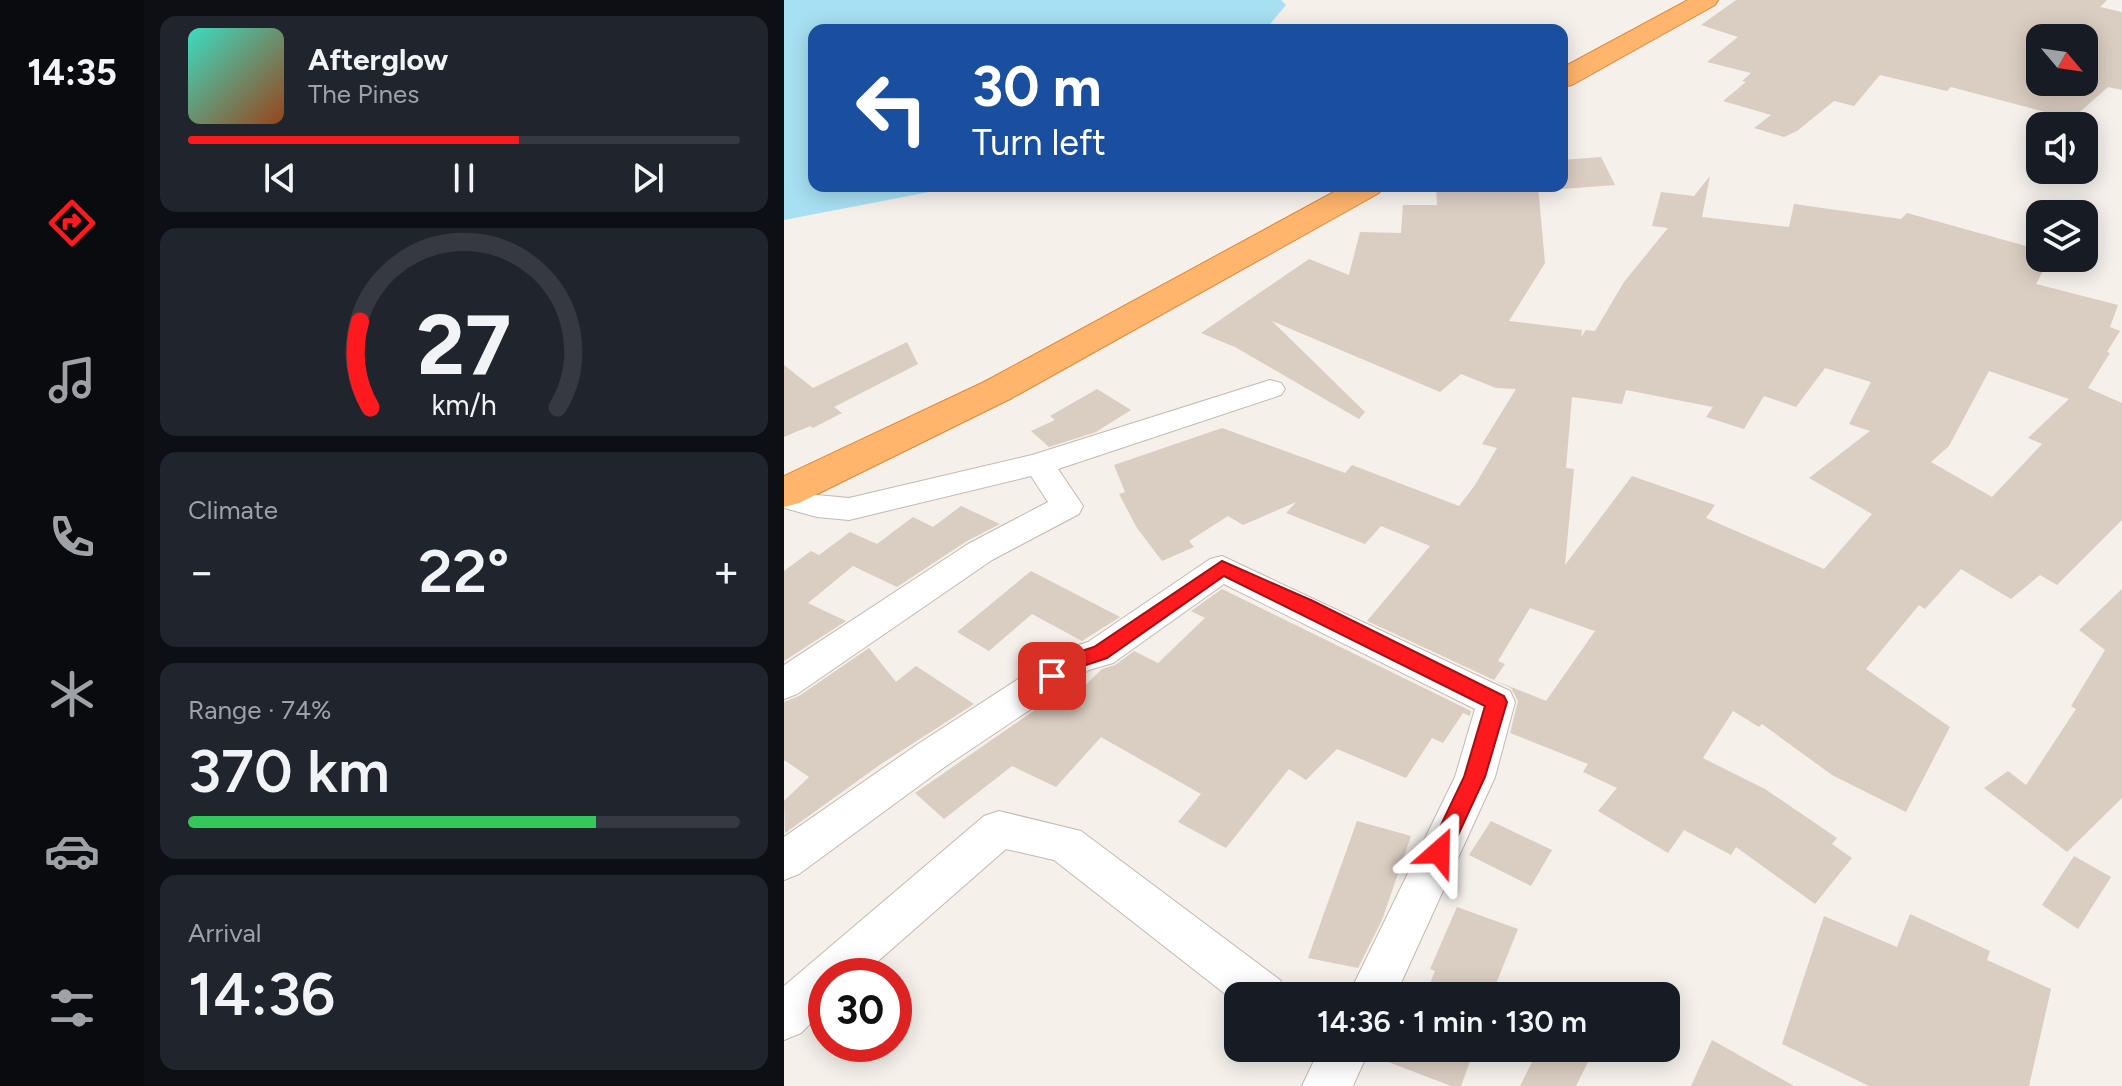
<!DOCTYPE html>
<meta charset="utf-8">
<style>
body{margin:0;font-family:Figtree,sans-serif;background:#20242c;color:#f1f3f6;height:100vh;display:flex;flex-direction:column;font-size:30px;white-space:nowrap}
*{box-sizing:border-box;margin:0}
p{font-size:26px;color:#9ea1a6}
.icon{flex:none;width:44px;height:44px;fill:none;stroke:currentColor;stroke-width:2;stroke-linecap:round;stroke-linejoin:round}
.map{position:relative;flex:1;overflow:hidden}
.drawer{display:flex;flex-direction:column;gap:16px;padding:16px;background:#0d0f14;width:640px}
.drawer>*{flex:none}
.banner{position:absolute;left:24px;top:24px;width:760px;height:168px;border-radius:16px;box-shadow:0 4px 20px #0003;background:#1a4fa0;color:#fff;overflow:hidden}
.needle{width:52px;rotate:119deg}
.controls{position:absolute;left:1242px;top:24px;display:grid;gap:16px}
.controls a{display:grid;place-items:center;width:72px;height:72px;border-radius:16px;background:#171b24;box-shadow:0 4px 20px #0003;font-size:40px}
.speed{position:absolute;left:24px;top:958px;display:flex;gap:16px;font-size:40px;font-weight:700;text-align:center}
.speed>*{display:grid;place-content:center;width:104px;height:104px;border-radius:50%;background:#171b24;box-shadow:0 4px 20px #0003;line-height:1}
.speed .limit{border:12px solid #d22;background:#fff;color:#111}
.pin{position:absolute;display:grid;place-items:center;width:68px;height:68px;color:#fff;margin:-34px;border-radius:16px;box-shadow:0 4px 12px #0006}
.me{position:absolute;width:88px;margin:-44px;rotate:25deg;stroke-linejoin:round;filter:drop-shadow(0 0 6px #0008)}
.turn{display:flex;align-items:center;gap:28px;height:168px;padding:0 32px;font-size:36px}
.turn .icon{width:104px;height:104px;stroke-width:2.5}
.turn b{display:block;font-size:56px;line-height:68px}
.big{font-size:60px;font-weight:600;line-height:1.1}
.drawer .card{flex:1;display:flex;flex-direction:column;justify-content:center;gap:12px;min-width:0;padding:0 28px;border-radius:16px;background:#20242c}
.drawer .dial{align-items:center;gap:0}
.dial svg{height:208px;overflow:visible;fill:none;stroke:#363941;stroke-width:7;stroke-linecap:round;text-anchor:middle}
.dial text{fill:#f1f3f6;stroke:none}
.song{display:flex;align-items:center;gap:24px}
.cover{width:96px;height:96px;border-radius:12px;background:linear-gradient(135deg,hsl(170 70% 55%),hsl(20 70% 35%))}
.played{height:8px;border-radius:4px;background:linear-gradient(90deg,#fd1a1e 60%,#363941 60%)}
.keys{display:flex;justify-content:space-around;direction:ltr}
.heat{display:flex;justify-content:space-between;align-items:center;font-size:44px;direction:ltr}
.charge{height:12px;border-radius:6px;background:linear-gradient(90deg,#34c759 74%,#363941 0)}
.trip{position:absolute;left:440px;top:982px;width:456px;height:80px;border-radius:16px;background:#171b24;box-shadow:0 4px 20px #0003;font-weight:600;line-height:80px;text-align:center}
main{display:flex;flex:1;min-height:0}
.tab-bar{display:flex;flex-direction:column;width:144px;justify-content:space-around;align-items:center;background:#090b0e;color:#9ea1a6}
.tab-bar .icon{width:56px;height:56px}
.tab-bar .active{color:#fd1a1e}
.tab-bar b{font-size:36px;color:#f1f3f6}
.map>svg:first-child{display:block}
.water{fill:#a7e0f2}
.building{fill:#dacdc2;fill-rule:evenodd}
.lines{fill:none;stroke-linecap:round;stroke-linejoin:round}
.street-casing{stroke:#c4b9af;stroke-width:2}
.highway-casing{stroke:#e08739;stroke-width:2}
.street{fill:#fff;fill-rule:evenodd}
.highway{fill:#ffb56c;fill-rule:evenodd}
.route{fill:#fd1a1e;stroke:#a41114;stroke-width:2}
</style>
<main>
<nav class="tab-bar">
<b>14:35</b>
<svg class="icon active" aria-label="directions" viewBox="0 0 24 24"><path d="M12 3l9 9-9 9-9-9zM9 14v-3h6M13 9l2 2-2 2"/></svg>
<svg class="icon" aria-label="music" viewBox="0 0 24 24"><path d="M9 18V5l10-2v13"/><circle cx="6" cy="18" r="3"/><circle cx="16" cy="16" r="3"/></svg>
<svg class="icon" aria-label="phone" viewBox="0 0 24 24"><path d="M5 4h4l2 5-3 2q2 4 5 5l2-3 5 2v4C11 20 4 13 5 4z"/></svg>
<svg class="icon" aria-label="climate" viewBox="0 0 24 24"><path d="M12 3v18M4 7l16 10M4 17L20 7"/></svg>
<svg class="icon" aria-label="car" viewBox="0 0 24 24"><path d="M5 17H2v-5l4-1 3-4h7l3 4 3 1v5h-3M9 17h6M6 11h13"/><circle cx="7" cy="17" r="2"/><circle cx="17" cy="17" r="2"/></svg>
<svg class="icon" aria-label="filters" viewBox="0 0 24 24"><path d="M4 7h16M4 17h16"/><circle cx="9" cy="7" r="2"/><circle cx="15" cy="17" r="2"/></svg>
</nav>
<section class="drawer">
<div class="card">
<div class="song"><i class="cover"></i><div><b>Afterglow</b><p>The Pines</p></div></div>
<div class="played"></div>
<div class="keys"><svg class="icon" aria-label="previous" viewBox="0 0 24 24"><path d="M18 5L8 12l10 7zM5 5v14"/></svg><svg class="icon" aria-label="pause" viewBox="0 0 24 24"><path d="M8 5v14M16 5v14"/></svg><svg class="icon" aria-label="next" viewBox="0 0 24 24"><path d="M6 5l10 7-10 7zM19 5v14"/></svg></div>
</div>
<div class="card dial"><svg viewBox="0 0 100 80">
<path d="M14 69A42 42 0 1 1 86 69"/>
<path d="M14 69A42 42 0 0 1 10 36" stroke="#fd1a1e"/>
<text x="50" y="56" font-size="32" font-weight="700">27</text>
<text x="50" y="72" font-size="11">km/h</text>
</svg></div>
<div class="card"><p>Climate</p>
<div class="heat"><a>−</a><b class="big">22°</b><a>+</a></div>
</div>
<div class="card"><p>Range · 74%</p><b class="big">370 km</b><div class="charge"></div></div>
<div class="card"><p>Arrival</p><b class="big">14:36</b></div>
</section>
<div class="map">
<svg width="1338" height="1086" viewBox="0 0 1338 1086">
<rect width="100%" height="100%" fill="#f5f0ea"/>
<polygon class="water" points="0,0 497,0 502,5 481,30 30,30 30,186 176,186 0,220"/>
<g class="building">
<path d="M952,0h371l-7,7 22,5v78l-14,-3 -36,32 -121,-32 -4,4 -67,-16 -26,31 -20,-5 -37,30 -13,6 -30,-9 17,-13 -48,-14 23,-19 -4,-1 9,-8 -44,-11 31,-25 -37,-12zM1256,38h44v44h-44z"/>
<polygon points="817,157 831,185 778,189 778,160"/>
<path d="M926,176l-8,41 87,10 5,-23 107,15 6,-6 133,37v8h10l-14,26 82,21 -8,22 10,4 -13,21 3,1 -22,35 34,15v117l-65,65 -17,-10 -29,24 -50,-30 -36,40 -6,-4 -53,64 84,58 -44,85 -74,-37 -70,-51 -3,3 -26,-16 -30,47 62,31 72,49 -5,6 20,14 -37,46 -79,-57 -5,8 -47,-25 -16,23 -70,-42 19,-23 -34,-16 5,-8 -78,-31 8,-32 -7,-13 -17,-8 52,21 49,-70 -65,-23 -32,53 7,3 -11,16 -127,-59 63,-75 -49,-20 -16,18 -79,-31 10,-11 -53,23 -15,-9 -39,25 5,6 -32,14 -25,-33 -18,-34 6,-2 -11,-27 108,-37 123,45 7,-8 107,41 16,-21 22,-37 -15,-4 34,-55 -20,-1 -35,-14 -21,18 -168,-71 93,91 -6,7 -124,-72 -34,-14 108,-74 40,16 11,-43 41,1 2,-28h34l-1,-19h102l7,77 -36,58 73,9 -1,7 5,-7 9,1 29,-49 44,-54 -16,-2 9,-34 33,4zM1041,368l46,14 -22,42 21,7 -61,47 63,36 -48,55 -118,-51 9,-13 -83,-29 -67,89 9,-96 -8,-1 6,-71 50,7 4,-14 87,17 -7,10 38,12 20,-33 32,11zM1205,371l80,28 -41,39 14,6 -50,53 -61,-35 18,-16z"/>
<polygon points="123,342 134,364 50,407 58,413 29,428 26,426 0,437 0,365 29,388"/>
<polygon points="313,389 347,410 312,432 265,447 247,431 271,420 266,416"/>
<polygon points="177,506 216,524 183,541 113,587 69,566 24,603 62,621 0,661 0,571 27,551 35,555 66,532 93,544 129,517 149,527"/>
<polygon points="247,571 336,617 298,641 248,614 205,651 173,632"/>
<polygon points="438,589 687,711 686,716 679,713 659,743 648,738 622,778 553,749 522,780 505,769 442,848 394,822 417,794 317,737 272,787 228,766 160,819 131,793 261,703 276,710 318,669 331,665 350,651 374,663 421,618 407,611"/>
<polygon points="1338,589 1338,798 1283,852 1200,788 1224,771 1242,785 1292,709 1287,706 1321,650 1295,630"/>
<polygon points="85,648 112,682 132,666 190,704 97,764 1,833 0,801 25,777 0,760 0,702 15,696"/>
<polygon points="573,821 627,836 598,920 574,968 524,958"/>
<polygon points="707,821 768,850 747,886 685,855"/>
<polygon points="1290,856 1327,877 1294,929 1258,905"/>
<polygon points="673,907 734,929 707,996 641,996 651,971 646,969"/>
<polygon points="1126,914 1206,951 1203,960 1267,989 1245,1086 1085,1086 998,1044 1040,916 1113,947"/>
<polygon points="928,1040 1010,1086 907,1086"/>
<polygon points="589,1048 691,1048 677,1086 667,1086 586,1055"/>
<polygon points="755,1048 782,1048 805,1060 792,1086 736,1086"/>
</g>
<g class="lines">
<g class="street-casing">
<g id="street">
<polygon points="486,380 497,383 501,389 497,395 274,469 299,506 295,514 208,560 13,694 0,699 0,665 184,544 264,502 247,476 65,520 33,517 0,508 0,486 33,495 65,498 248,455"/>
<polygon points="438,556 726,691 731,702 711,777 611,996 564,996 671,777 691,709 440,584 329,663 305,670 162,766 15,874 0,880 0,837 134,744 279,650 304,642 426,559"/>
<polygon points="215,811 297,831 496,980 503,996 454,996 454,1004 270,860 222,849 77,976 42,976 42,1008 17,1033 0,1040 0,986 200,816"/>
<polygon points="536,1048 586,1048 569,1086 518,1086"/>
</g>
</g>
<g class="highway-casing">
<g id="highway">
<polygon points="904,0 934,0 931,5 788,85 778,87 778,68"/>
<polygon points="561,186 600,186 595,193 228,398 15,503 0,507 0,476 200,382"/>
</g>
</g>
<use href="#street" class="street"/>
<use href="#highway" class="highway"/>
</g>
<polygon class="route" points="438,561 529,601 720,696 723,702 701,777 663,859 655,862 647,859 644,852 680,777 701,706 440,576 323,658 299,666 275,681 261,681 258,676 261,671 285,655 310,647"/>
</svg>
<div class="controls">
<a><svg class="needle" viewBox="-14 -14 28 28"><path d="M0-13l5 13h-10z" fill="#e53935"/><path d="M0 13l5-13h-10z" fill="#9ea1a6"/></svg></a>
<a><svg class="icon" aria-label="sound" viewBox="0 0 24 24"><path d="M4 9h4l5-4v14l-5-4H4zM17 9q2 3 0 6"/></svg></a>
<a><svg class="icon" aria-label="layers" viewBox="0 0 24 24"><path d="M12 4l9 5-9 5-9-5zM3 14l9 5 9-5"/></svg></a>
</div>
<div class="speed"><div class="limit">30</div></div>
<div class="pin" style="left:268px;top:676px;background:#d93025"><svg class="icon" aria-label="arrive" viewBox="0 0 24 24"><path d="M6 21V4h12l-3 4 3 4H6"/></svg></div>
<svg class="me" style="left:655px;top:852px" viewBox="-20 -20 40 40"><path d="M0-17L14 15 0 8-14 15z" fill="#fd1a1e" stroke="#fff" stroke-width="4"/></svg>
<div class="trip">14:36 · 1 min · 130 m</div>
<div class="banner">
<div class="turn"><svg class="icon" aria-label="left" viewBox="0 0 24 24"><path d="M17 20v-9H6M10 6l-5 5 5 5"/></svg><div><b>30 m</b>Turn left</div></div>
</div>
</div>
</main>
